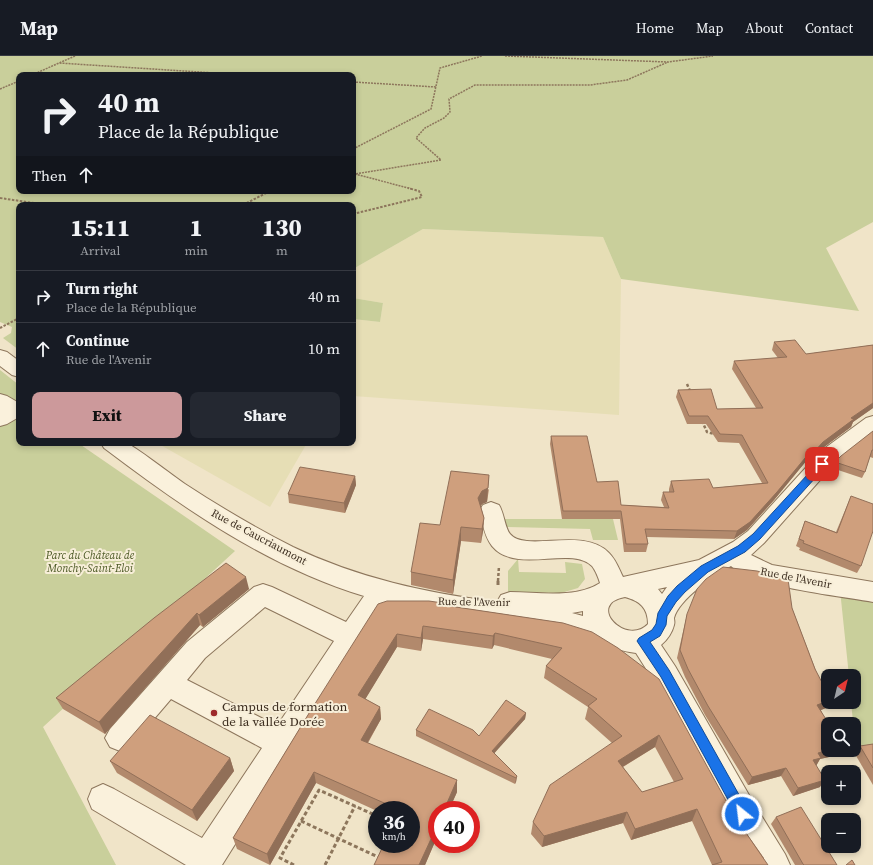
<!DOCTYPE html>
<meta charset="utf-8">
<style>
:root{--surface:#171b24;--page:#242831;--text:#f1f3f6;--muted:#9ea1a6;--line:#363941;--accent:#cc999b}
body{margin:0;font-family:"Source Serif 4",serif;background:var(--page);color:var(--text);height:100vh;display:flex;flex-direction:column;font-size:15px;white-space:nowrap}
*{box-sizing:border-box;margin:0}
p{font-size:13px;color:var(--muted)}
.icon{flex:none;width:22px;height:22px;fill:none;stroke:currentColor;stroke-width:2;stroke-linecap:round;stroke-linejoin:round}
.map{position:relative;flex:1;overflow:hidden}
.panel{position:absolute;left:16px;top:146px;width:340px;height:244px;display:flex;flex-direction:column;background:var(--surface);border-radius:8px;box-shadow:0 2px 6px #0003}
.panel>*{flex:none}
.guide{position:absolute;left:16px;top:16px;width:340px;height:122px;border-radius:8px;box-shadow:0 2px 6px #0003;background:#171b24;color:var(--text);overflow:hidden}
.needle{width:26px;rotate:35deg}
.tools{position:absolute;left:821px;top:613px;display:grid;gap:8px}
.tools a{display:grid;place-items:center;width:40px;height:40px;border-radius:8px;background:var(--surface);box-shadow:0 2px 6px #0003;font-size:20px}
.speed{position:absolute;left:368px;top:745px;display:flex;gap:8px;font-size:20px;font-weight:700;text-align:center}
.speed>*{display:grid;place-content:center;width:52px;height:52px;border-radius:50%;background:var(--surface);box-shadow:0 2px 6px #0003;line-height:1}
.speed small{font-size:10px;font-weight:400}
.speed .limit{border:6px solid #d22;background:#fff;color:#111}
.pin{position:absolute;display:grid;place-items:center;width:34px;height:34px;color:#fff;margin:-17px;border-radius:8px;box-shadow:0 2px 6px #0006}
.me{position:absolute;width:44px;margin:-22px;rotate:331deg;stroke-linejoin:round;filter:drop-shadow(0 0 3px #0008)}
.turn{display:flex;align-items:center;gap:14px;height:84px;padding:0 16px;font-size:18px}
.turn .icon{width:52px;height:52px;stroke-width:2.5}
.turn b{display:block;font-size:28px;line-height:34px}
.then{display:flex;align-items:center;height:38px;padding:0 16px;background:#0003;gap:8px;font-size:15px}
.eta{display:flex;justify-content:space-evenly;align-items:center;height:68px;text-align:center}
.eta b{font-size:24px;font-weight:800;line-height:28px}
.button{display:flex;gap:8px;margin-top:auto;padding:8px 16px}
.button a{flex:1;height:46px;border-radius:8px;background:var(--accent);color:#111;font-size:16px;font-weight:800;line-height:46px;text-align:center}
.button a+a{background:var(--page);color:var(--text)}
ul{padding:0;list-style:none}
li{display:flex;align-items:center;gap:12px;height:52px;padding:0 16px;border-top:1px solid var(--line)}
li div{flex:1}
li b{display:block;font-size:15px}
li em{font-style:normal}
header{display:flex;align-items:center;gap:24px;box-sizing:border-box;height:56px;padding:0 20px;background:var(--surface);border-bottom:1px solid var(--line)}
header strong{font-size:19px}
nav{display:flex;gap:22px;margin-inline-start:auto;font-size:14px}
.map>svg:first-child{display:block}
.farmland{fill:#e6deb5}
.green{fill:#c9cf9b;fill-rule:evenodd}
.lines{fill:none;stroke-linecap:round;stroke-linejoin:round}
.minor-casing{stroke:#8d765c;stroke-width:2}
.path-far3{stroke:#8d765c;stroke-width:1.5;stroke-dasharray:2 1;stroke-linecap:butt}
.path-far2{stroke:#8d765c;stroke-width:2;stroke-dasharray:2.5 1.5;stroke-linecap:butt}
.path-far1{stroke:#8d765c;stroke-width:2.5;stroke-dasharray:3 2;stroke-linecap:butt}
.path{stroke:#8d765c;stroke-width:3;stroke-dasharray:4 2.5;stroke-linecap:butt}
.minor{fill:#faf1dc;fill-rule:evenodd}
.wall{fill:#b2896c;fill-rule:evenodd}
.shaded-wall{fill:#916f58}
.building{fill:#cf9f7d;stroke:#916f58;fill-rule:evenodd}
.route{fill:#1a73e8;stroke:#114b97}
.poi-dot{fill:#9e2a2b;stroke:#f7eed8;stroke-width:1.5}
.labels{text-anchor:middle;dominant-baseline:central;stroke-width:4;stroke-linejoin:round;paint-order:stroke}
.street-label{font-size:11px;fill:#3d2e20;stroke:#f7eed8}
.park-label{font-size:11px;font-style:italic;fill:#4d5a26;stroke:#f7eed8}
.near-poi-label{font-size:13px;fill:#3d2e20;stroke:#f7eed8;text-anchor:start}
</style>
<header>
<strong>Map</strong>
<nav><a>Home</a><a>Map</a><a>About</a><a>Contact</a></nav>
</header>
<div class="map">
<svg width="873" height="809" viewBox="0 0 873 809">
<rect width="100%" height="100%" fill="#f0e4c8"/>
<!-- farmland -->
<g class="farmland">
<path d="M423,173L603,181L621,223L619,359L353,340V263L380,266L383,247L353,242V213Z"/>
<path d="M157,387H307L270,451Z"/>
</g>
<!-- green -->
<g class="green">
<path d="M0,0H873V166L826,192L859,255L621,223L603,181L423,173L353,213V149H19V294L3,282L11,277L12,271L0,266ZM19,19H353V135H19Z"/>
<path d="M353,242L383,247L380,266L353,263Z"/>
<path d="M0,314L19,329V387H78L235,495L43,671L116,809H0Z"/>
<path d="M505,463H613L618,484H593L590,473L505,471Z"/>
<path d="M518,503L519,516L566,517L565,506L582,508L585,523L578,532L561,537L508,536V515Z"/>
<path d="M840,534L873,540V701L856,695L851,646H854V620H849Z"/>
</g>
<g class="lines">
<defs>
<g id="minor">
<path d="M0,294L7,296L19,305V321L12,319L0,310Z"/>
<path d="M0,338L7,340L19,347V361L7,368L0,370Z"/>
<path d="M873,360V377L837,405L764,487L751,499L772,509L873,526V546C841,540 752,531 731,510C715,519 679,543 674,562C674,564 675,566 674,569C672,577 667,584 661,589L675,610L753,746L785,798L790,809H756C714,739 680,665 636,597C611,594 588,581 563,577C504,566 445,563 387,546L222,809H186L92,753L88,743L92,733L103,728L114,733L202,782L262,692L171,643L130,691L120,695L110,691L105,682L110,673L187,586L254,531L263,528L272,531L346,566L364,540C268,511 183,452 104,392L101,387C109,387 118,386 126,387C132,388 176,422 185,428C220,451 256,472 293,491C358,522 426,537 497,546L501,539L510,536C538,536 575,543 600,527C598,521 596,515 592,510C571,489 516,519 492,490C484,480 483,467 479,455L483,449L491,446L499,449C504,457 505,472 510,478C526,497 584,470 609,497C616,504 619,513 623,521L699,504L733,486L748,475L821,395L866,362ZM667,531L662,538L658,533ZM625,541C640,545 648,552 648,568C626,591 585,548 625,541ZM265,551L334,585L277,670L187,624L205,602ZM583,555V560L572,557Z"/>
</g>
</defs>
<!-- minor casing -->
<use href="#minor" class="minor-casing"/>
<!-- path-far3 -->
<g class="path-far3">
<path d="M75,0L59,7L246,19"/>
<path d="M505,0L668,6L713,0"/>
<path d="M32,19L59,7"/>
<path d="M353,26L436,31"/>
<path d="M0,33L19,25"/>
<path d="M353,93L431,53L440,12L482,0"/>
<path d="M412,133L355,118L441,104L416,82L425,72L444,62L450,56L449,43L475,29H590L627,24L668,6"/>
</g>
<!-- path-far2 -->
<g class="path-far2">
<path d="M0,142L47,149"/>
<path d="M243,149L270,135"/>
<path d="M353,158L422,141L419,135L408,132"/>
<path d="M0,272L19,262"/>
</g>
<!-- path-far1 -->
<g class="path-far1">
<path d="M687,328L690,335"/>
<path d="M702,365L707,376L714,378"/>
<path d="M498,525L499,510"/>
</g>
<!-- path -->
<g class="path">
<path d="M498,529V524"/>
<path d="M301,765L378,801"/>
<path d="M294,809L280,802L319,734L377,760"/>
<path d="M325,809L355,750"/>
</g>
<!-- minor -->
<use href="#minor" class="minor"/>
</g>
<!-- wall -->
<g class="wall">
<path d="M774,286L806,298L873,289V352L853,366L851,371L820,394L810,405L807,404L774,444L747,474L734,483L647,481L648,488L646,496H624L620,463H562L550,388L551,380L621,449L664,451L661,444L663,436H669V433L671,425L713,432L762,427L739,387L718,386L706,368H687L676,341L678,334L717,353L756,352L732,313L734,305L778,302L772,294Z"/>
<path d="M873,375V402L870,401L865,416L862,422L832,412L835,406Z"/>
<path d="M355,420L356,429L345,457L289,447L288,438Z"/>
<path d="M489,433L487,446L482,448L481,450L484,462L483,475L481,487L461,485L453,538L411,529V516L440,469Z"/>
<path d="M851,440L861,510L857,517L799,494L800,492L796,490L805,465L836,476Z"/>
<path d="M226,507L249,533L203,571L200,569L105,678L63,653L56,642Z"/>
<path d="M429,545L449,550L563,567L735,761L764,802L712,809L692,765L631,784L623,767L542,791L531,778L533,766L612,687L585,663L588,651L544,622L546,610L552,603L494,589L492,593L423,583L421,595L397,591L365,643L380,651L381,663L368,687L457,724V736L449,754H437V781L425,809H374L411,754H377V755L316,727L270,809L237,793L233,782L311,654ZM655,691L674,726L642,736L623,711Z"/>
<path d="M792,552L828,646H830L826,652L821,654L838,699L820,703L816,710L820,731L793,740L781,720L748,729L705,659L685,621L677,602L685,567L687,558Z"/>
<path d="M526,657L525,663L494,697L517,720L516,726L515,728L416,680V674L479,680Z"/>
<path d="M873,688V729L855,698L860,690Z"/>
<path d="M230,702L234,715L197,765L117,717L110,705Z"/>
<path d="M776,761L837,809H795L771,768Z"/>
</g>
<!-- shaded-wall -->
<g class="shaded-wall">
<path d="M873,347V352L853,366L851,371L820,394L810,405L813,397L823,386L851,362Z"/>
<path d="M810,396L807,404L774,444L747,474L734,483L737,475Z"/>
<path d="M489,419L487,446L482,448L478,455V442Z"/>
<path d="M355,420L356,429L345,457L344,447Z"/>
<path d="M484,462L483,475L481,487L482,473Z"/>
<path d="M461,471V485L453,538V524Z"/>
<path d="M246,521L249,533L203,571L199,559Z"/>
<path d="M197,557L200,569L105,678L99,666Z"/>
<path d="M423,570V583L421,595V582Z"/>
<path d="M495,577L494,589L492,593L493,580Z"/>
<path d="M397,578V591L360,652L358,639Z"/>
<path d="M828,645V646H830L826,652L813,657L817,649Z"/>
<path d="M380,651L381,663L362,696L361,684Z"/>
<path d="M526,657L525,663L491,701L492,695Z"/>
<path d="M659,679L655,691L614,716L618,705Z"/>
<path d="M830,694H841L838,699L820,703L816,710L808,712L818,697Z"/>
<path d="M230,702L234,715L197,765L192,754Z"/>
<path d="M786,712L781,720L748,729L752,721Z"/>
<path d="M314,716L316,727L270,809L267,798Z"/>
<path d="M517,720L516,726L515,728L516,722Z"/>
<path d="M457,724V736L449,754H444Z"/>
<path d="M825,724L820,731L793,740L798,732Z"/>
<path d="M697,753L692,765L631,784L635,773Z"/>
<path d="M627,756L623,767L542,791L544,780Z"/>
<path d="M437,770V781L425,809H419Z"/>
</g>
<!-- building -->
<g class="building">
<path d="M795,284L806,298L873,289V347L851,362L854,363L823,386L813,397L810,396L777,436L750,466L737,475L645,473L648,488H626L621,455H563L551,380H587L597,426L618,425L621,449L669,452L663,436H674L671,425L709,423L713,432L768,427L742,379L720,378L708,360H689L678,334L711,333L717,353L763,352L734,305L787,301L774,286Z"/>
<path d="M873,375V394H872L865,416L835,406L841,400Z"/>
<path d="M300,411L355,420L344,447L288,438Z"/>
<path d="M451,415L489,419L488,432L482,435L478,442L484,462L482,473L461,471L453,524L411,516L420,467L440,469Z"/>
<path d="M851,440L873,448V475L861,510L803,487L804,485L799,483L805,465L837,477Z"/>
<path d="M226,507L246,521L199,559L197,557L99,666L56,642L154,562Z"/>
<path d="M723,511L757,515L788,523L792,552L815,613L828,638V645L817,649L829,668H828V694H830L818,697L821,702L813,704L825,724L798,732L786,712L752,721L708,650L688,613L680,594L687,558L697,533L706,523Z"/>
<path d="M387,545H429L449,548V550L563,567L592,576L618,592L659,623L735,761L768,809H712L722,806L697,753L635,773L627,756L544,780L533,766L550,729L622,680L588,650L597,643L546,610L562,592L495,577L493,580L423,570L421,582L397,578L358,639L380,651L361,684L457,724L444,754H437V770L419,809H374L384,788H411V754H400L314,716L267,798L233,782L311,654L378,548ZM659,679L683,723L642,736L618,705Z"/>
<path d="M506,644L526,657L492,695L517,720L516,722L416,674L429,653L473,674L479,680Z"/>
<path d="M150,659L230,702L192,754L110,705Z"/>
<path d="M873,688V712L860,690Z"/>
<path d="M801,751L837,809H804L803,808L776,761Z"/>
<path d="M852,804L855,809H846Z"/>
</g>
<!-- route -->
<path class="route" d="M822,405L827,408L826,410L760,483L745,496L708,516L685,536L676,546L667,560L666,569L660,580L650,586L669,614L747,753L749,758L747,762L742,764L738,762L661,621L637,585L639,582L652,574L656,568L658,557L668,540L677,530L701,510L738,490L753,478L819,406Z"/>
<!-- markers -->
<circle class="poi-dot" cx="214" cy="657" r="4"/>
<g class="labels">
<!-- street labels -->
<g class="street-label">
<text transform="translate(259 481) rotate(28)">Rue de Caucriaumont</text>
<text transform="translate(796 522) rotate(11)">Rue de l'Avenir</text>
<text transform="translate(474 546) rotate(1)">Rue de l'Avenir</text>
</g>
<!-- park labels -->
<g class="park-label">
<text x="90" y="499">Parc du Château de<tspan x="90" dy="13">Monchy-Saint-Eloi</tspan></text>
</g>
<!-- near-poi labels -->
<g class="near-poi-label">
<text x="222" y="650">Campus de formation<tspan x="222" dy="15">de la vallée Dorée</tspan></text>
</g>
</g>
</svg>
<div class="tools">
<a><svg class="needle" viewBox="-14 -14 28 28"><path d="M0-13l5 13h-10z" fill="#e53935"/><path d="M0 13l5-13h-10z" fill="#9ea1a6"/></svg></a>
<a><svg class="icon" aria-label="search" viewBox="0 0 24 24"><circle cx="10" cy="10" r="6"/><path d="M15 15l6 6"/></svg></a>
<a>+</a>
<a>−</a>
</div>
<div class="speed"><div>36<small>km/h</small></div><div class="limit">40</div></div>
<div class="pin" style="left:822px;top:408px;background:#d93025"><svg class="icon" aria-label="arrive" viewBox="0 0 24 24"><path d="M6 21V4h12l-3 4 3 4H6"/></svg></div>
<svg class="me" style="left:742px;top:758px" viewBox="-20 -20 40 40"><circle r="17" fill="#1a73e8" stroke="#fff" stroke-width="3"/><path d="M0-11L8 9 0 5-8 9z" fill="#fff"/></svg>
<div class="guide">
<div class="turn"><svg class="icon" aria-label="right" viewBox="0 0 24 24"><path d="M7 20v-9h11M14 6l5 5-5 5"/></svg><div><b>40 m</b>Place de la République</div></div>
<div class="then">Then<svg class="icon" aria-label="ahead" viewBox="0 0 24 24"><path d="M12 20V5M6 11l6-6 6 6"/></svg></div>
</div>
<section class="panel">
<div class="eta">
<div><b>15:11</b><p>Arrival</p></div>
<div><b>1</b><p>min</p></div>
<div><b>130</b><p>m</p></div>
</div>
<ul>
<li><svg class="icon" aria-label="right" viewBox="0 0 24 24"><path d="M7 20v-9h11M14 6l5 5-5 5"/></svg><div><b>Turn right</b><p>Place de la République</p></div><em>40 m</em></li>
<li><svg class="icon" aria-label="ahead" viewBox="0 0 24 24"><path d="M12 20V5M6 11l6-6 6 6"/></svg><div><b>Continue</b><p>Rue de l'Avenir</p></div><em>10 m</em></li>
</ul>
<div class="button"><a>Exit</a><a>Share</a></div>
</section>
</div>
